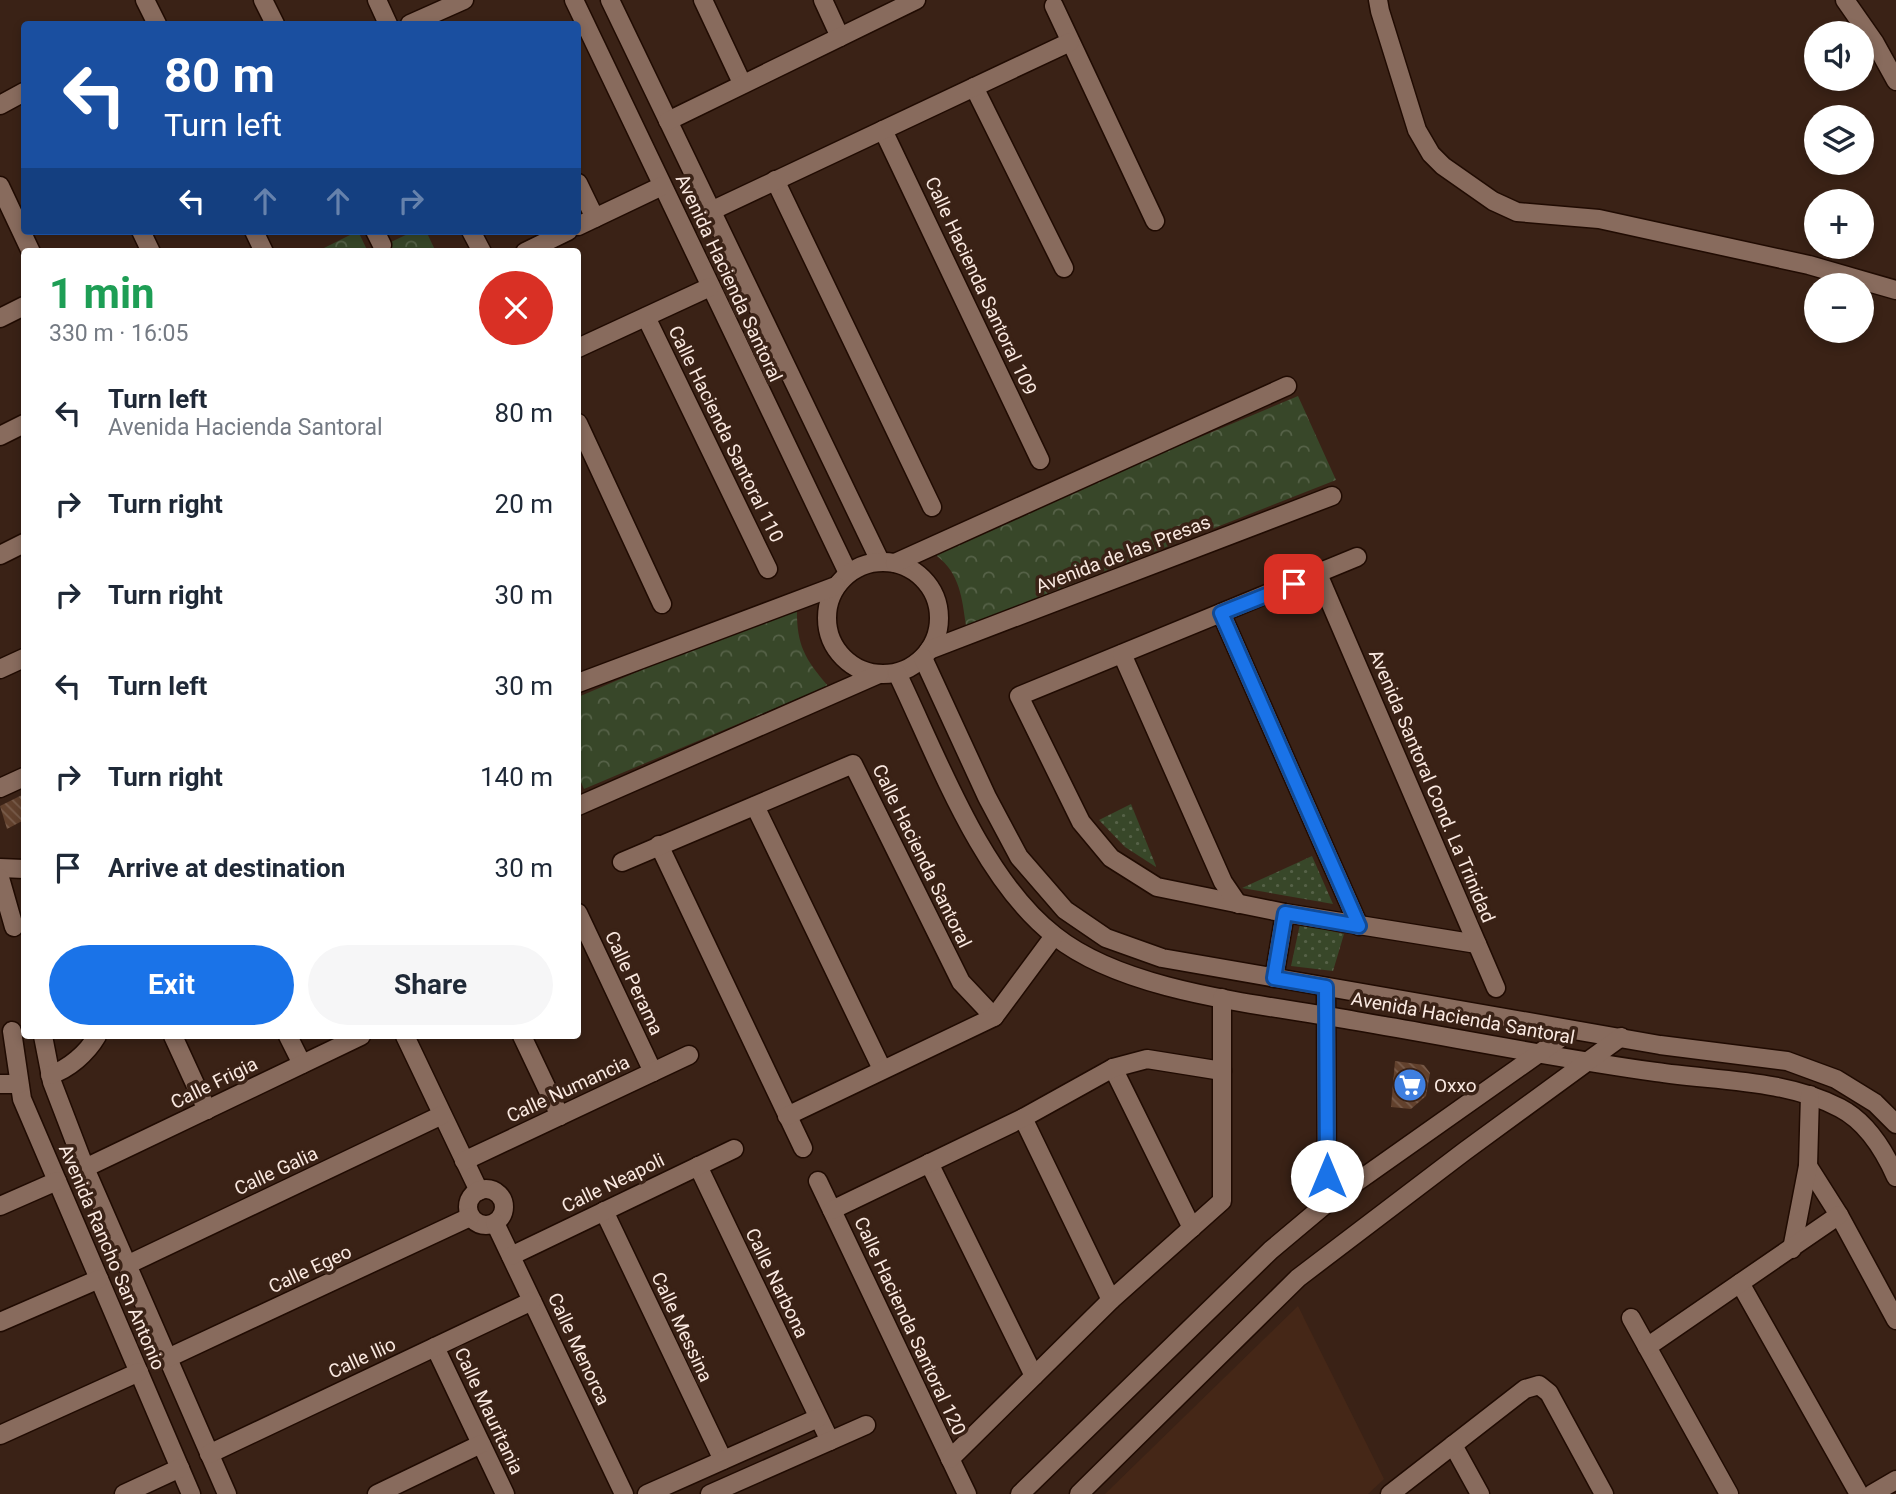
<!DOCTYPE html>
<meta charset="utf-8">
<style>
:root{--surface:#fff;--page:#f6f6f7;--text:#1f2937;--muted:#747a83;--accent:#1a73e8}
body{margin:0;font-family:Roboto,sans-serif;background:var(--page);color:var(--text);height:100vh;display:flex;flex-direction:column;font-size:26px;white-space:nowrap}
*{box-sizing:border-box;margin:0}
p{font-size:23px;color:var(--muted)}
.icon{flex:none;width:38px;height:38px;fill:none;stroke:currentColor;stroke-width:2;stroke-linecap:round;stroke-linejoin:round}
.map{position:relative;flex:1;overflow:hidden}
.details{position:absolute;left:21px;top:248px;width:560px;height:791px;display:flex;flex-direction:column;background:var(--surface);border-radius:7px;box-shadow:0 4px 10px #0003}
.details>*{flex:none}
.guide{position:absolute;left:21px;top:21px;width:560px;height:214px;border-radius:7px;box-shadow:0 4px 10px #0003;background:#1a4fa0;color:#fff;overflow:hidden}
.buttons{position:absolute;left:1804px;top:21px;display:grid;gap:14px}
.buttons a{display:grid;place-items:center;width:70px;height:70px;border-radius:50%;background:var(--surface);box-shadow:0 4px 10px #0003;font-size:35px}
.pin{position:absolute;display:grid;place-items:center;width:60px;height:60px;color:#fff;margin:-30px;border-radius:14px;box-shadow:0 4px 10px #0006}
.me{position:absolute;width:77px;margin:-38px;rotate:0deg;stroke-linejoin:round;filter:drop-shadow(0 0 5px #0008)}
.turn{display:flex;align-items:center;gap:24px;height:147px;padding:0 28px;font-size:32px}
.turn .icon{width:91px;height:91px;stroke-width:2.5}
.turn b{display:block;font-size:49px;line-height:60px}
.lanes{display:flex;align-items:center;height:66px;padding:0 28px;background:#0003;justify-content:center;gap:35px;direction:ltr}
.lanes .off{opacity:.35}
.round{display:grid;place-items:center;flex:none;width:74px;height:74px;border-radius:37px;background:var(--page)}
.overview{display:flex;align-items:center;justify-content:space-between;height:119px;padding:0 28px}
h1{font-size:42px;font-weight:700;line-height:52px;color:#1e9e55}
.cta{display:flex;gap:14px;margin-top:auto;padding:14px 28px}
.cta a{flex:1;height:80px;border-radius:42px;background:var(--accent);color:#fff;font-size:28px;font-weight:700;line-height:80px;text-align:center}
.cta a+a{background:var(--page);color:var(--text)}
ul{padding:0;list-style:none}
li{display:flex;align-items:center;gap:21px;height:91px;padding:0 28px}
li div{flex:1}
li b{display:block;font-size:26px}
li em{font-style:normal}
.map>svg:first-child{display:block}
.built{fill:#452717}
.grass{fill:url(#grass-dots)}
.park{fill:url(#park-crowns)}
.building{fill:url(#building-back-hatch)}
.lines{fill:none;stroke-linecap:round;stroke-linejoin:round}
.minor-casing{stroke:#200b02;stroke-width:21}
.minor{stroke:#886b5d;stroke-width:18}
.route-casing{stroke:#114b97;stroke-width:18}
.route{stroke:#1a73e8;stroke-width:12}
.labels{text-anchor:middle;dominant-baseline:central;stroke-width:7;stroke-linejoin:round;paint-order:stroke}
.street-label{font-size:19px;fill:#fae9e1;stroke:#3a2216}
.poi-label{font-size:19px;fill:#fae9e1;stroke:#3a2216;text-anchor:start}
</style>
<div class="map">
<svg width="1896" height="1494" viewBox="0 0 1896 1494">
<defs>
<pattern id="grass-dots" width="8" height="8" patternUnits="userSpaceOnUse" patternTransform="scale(1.75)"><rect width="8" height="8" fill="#384729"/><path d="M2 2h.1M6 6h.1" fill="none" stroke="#566248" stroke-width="1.8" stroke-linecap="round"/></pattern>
<pattern id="park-crowns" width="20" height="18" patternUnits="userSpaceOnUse" patternTransform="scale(1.75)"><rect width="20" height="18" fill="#384729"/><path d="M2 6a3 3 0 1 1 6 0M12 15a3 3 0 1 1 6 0" fill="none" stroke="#566248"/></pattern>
<pattern id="building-back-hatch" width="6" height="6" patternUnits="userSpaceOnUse" patternTransform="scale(1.75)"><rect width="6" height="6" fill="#62412d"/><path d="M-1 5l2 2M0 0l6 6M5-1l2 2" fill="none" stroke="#795c4b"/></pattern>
</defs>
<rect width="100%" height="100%" fill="#3a2216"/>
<!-- built -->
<path class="built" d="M1298,1306L1384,1479L1368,1494H1105Z"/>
<!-- grass -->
<g class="grass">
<path d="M1131,804L1156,866V867L1125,847L1099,820Z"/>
<path d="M1312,856L1333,904L1242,888Z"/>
<path d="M1300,924L1344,934L1333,971L1291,966Z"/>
</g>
<!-- park -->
<g class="park">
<path d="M358,231L368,252H321L320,250Z"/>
<path d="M414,231H426L436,252H370Z"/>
<path d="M1298,396L1336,480L966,626C962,598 960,574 937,556V547Z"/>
<path d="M797,604C796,643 803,657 828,686L584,789L578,776V697Z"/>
</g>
<!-- building -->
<g class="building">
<path d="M24,794V820L7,829L0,806Z"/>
<path d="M1395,1061L1424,1065L1430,1073L1426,1096L1411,1109L1391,1107Z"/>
</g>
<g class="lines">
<defs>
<g id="minor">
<path d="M145,0L157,24"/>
<path d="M263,0L275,24"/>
<path d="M377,0L388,24"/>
<path d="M574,0L848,573"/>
<path d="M610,0L880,561"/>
<path d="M703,0L742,83"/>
<path d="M823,0L840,37"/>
<path d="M1378,0L1380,11L1417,130L1431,154L1443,166L1493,201L1517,212L1599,219L1809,265L1896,290"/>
<path d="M1845,0L1875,43L1896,81"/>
<path d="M1054,6L1155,221"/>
<path d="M410,24L464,0"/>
<path d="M974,87L1064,268"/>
<path d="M0,105L24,92"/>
<path d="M668,121L916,0"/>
<path d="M883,130L1040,460"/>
<path d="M775,180L932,507"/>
<path d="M578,183L595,218"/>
<path d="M0,186L31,252"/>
<path d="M711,211L1070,42"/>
<path d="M578,226L662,186"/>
<path d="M141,231L151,252"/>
<path d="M254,231L264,252"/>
<path d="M375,231L382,245"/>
<path d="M471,231L482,252"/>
<path d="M525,252L568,231"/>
<path d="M646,317L768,569"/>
<path d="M0,318L24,306"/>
<path d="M578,348L710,287"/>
<path d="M578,423L662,604"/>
<path d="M0,436L24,424"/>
<path d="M0,555L24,543"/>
<path d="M1357,557L1019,696L1081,822L1111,858L1157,887L1285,913L1477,944"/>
<circle cx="883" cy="618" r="56"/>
<path d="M895,563L1287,386"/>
<path d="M1318,574L1496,988"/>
<path d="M1221,613L1359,926"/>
<path d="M929,650L1332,496"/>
<path d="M1122,654L1223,882L1238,904"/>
<path d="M923,658L987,797L1019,857L1065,910L1106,938L1162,958L1660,1045L1787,1061L1836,1079L1875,1103L1896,1124"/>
<path d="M0,669L24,658"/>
<path d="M897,673C937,756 981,879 1055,936C1128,994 1265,1004 1356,1021C1456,1038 1555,1058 1656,1072C1716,1081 1785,1079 1840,1108C1867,1122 1884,1150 1896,1177"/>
<path d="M578,683L836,586"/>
<path d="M0,788L24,777"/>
<path d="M578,806L879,674"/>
<path d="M755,806L882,1069"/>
<path d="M659,845L803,1148"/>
<path d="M622,862L853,764L961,982L994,1017"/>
<path d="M0,868L24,869"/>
<path d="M0,878L14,927"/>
<path d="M578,913L653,1072"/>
<path d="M1274,978L1285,913"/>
<path d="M1326,987L1327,1203"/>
<path d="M12,1031L22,1099L191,1494"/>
<path d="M43,1036L52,1082L85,1168L227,1494"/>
<path d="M173,1036L207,1110"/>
<path d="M288,1036L302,1064"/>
<path d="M405,1036L479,1191"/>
<path d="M522,1036L560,1116"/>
<path d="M1113,1068L1192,1228"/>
<path d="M50,1075C69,1069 87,1053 97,1036"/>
<path d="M0,1084H19"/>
<path d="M787,1116L994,1017L1054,936"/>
<path d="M1023,1118L1111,1300"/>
<path d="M464,1161L689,1055"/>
<path d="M929,1163L1034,1376"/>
<path d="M698,1166L830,1441"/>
<path d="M1808,1166L1839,1215L1896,1320"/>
<path d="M85,1168L361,1036"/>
<path d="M818,1181L967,1494"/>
<circle cx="486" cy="1207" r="18"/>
<path d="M0,1206L57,1181"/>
<path d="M832,1210L1023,1118L1113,1068L1147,1059L1222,1071"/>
<path d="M604,1211L723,1460"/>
<path d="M495,1223L624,1494"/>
<path d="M1792,1249L1808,1166L1810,1095"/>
<path d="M511,1256L734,1149"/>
<path d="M127,1265L442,1115"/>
<path d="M1740,1283L1859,1494"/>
<path d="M1631,1318L1729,1494"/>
<path d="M0,1322L99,1279"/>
<path d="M435,1347L505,1494"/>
<path d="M1647,1347L1839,1215"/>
<path d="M168,1358L470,1217"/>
<path d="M0,1435L139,1372"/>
<path d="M1453,1445L1480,1494"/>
<path d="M209,1454L532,1301"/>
<path d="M950,1459L1111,1300L1222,1201V998"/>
<path d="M124,1494L180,1468"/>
<path d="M377,1494L481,1444"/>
<path d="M647,1494L818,1418"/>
<path d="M710,1494L866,1425"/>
<path d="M1020,1494L1271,1250L1327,1203L1572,1030"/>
<path d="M1079,1494L1298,1278L1465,1151L1621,1037"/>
<path d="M1390,1494L1525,1389L1539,1385L1549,1393L1604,1494"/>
<path d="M1872,1494L1896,1480"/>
</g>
</defs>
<!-- minor casing -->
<use href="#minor" class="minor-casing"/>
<!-- minor -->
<use href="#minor" class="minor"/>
</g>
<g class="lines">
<defs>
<path id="route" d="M1294,584L1221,613L1359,926L1285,913L1274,978L1326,987L1327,1176"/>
</defs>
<!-- route casing -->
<use href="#route" class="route-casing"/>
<!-- route -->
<use href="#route" class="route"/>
</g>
<!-- icons -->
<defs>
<symbol id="supermarket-disc" viewBox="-11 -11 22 22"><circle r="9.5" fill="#3f7fe0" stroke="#3a2216"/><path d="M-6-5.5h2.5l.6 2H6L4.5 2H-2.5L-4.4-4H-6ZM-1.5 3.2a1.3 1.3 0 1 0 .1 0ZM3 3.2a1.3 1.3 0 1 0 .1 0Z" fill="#fff"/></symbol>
</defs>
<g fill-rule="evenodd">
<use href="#supermarket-disc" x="1391" y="1066" width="38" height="38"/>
</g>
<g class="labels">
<!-- street labels -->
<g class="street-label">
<text transform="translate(729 278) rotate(65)">Avenida Hacienda Santoral</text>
<text transform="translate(981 286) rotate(65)">Calle Hacienda Santoral 109</text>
<text transform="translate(726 434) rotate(64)">Calle Hacienda Santoral 110</text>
<text transform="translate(1123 554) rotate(-21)">Avenida de las Presas</text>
<text transform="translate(1432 786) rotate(67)">Avenida Santoral Cond. La Trinidad</text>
<text transform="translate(922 856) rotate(64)">Calle Hacienda Santoral</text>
<text transform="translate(634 983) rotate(65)">Calle Perama</text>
<text transform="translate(1463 1018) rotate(10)">Avenida Hacienda Santoral</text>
<text transform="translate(214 1083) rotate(-26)">Calle Frigia</text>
<text transform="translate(568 1089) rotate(-25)">Calle Numancia</text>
<text transform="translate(276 1171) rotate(-25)">Calle Galia</text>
<text transform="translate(613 1183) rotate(-26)">Calle Neapoli</text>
<text transform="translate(112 1257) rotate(67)">Avenida Rancho San Antonio</text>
<text transform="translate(310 1269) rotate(-25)">Calle Egeo</text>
<text transform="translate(777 1283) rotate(64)">Calle Narbona</text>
<text transform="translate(910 1326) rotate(65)">Calle Hacienda Santoral 120</text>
<text transform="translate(682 1327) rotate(65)">Calle Messina</text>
<text transform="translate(579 1349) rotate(65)">Calle Menorca</text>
<text transform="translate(362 1358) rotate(-25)">Calle Ilio</text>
<text transform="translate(489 1411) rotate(65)">Calle Mauritania</text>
</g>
<!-- poi labels -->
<g class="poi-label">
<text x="1434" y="1085">Oxxo</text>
</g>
</g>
</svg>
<div class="buttons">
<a><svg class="icon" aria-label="sound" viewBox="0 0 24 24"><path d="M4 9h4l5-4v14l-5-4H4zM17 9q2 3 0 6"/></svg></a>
<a><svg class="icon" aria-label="layers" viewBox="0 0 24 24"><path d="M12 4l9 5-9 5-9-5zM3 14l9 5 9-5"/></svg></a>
<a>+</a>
<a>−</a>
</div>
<div class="pin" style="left:1294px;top:584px;background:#d93025"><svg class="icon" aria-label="arrive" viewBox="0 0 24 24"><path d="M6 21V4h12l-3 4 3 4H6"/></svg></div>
<svg class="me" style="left:1327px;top:1176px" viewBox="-20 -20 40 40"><circle r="19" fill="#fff"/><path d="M0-13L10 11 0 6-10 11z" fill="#1a73e8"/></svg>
<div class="guide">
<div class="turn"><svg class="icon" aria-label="left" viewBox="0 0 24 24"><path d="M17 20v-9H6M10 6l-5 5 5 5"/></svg><div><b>80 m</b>Turn left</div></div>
<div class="lanes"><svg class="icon" aria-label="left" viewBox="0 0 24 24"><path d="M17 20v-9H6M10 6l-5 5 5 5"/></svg><svg class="icon off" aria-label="ahead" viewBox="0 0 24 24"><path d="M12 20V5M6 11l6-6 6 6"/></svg><svg class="icon off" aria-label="ahead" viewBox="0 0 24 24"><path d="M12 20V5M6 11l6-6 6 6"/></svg><svg class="icon off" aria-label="right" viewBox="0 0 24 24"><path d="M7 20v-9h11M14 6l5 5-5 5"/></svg></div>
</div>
<section class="details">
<div class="overview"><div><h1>1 min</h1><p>330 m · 16:05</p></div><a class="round" style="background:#d93025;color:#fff"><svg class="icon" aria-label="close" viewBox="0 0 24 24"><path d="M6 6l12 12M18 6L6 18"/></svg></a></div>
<ul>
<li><svg class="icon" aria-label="left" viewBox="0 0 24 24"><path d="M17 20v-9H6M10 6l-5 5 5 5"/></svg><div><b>Turn left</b><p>Avenida Hacienda Santoral</p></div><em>80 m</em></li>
<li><svg class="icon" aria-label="right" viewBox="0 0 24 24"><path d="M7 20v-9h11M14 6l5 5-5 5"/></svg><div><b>Turn right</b></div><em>20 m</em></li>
<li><svg class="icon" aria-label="right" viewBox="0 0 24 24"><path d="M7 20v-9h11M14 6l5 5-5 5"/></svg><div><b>Turn right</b></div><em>30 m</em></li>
<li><svg class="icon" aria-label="left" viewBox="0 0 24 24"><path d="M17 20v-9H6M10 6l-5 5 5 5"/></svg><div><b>Turn left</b></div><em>30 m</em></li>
<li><svg class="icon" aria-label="right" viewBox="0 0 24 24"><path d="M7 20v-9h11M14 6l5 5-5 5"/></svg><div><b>Turn right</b></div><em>140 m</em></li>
<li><svg class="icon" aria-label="arrive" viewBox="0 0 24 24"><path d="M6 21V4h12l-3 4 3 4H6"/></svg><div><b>Arrive at destination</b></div><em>30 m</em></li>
</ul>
<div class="cta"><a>Exit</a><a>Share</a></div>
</section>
</div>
